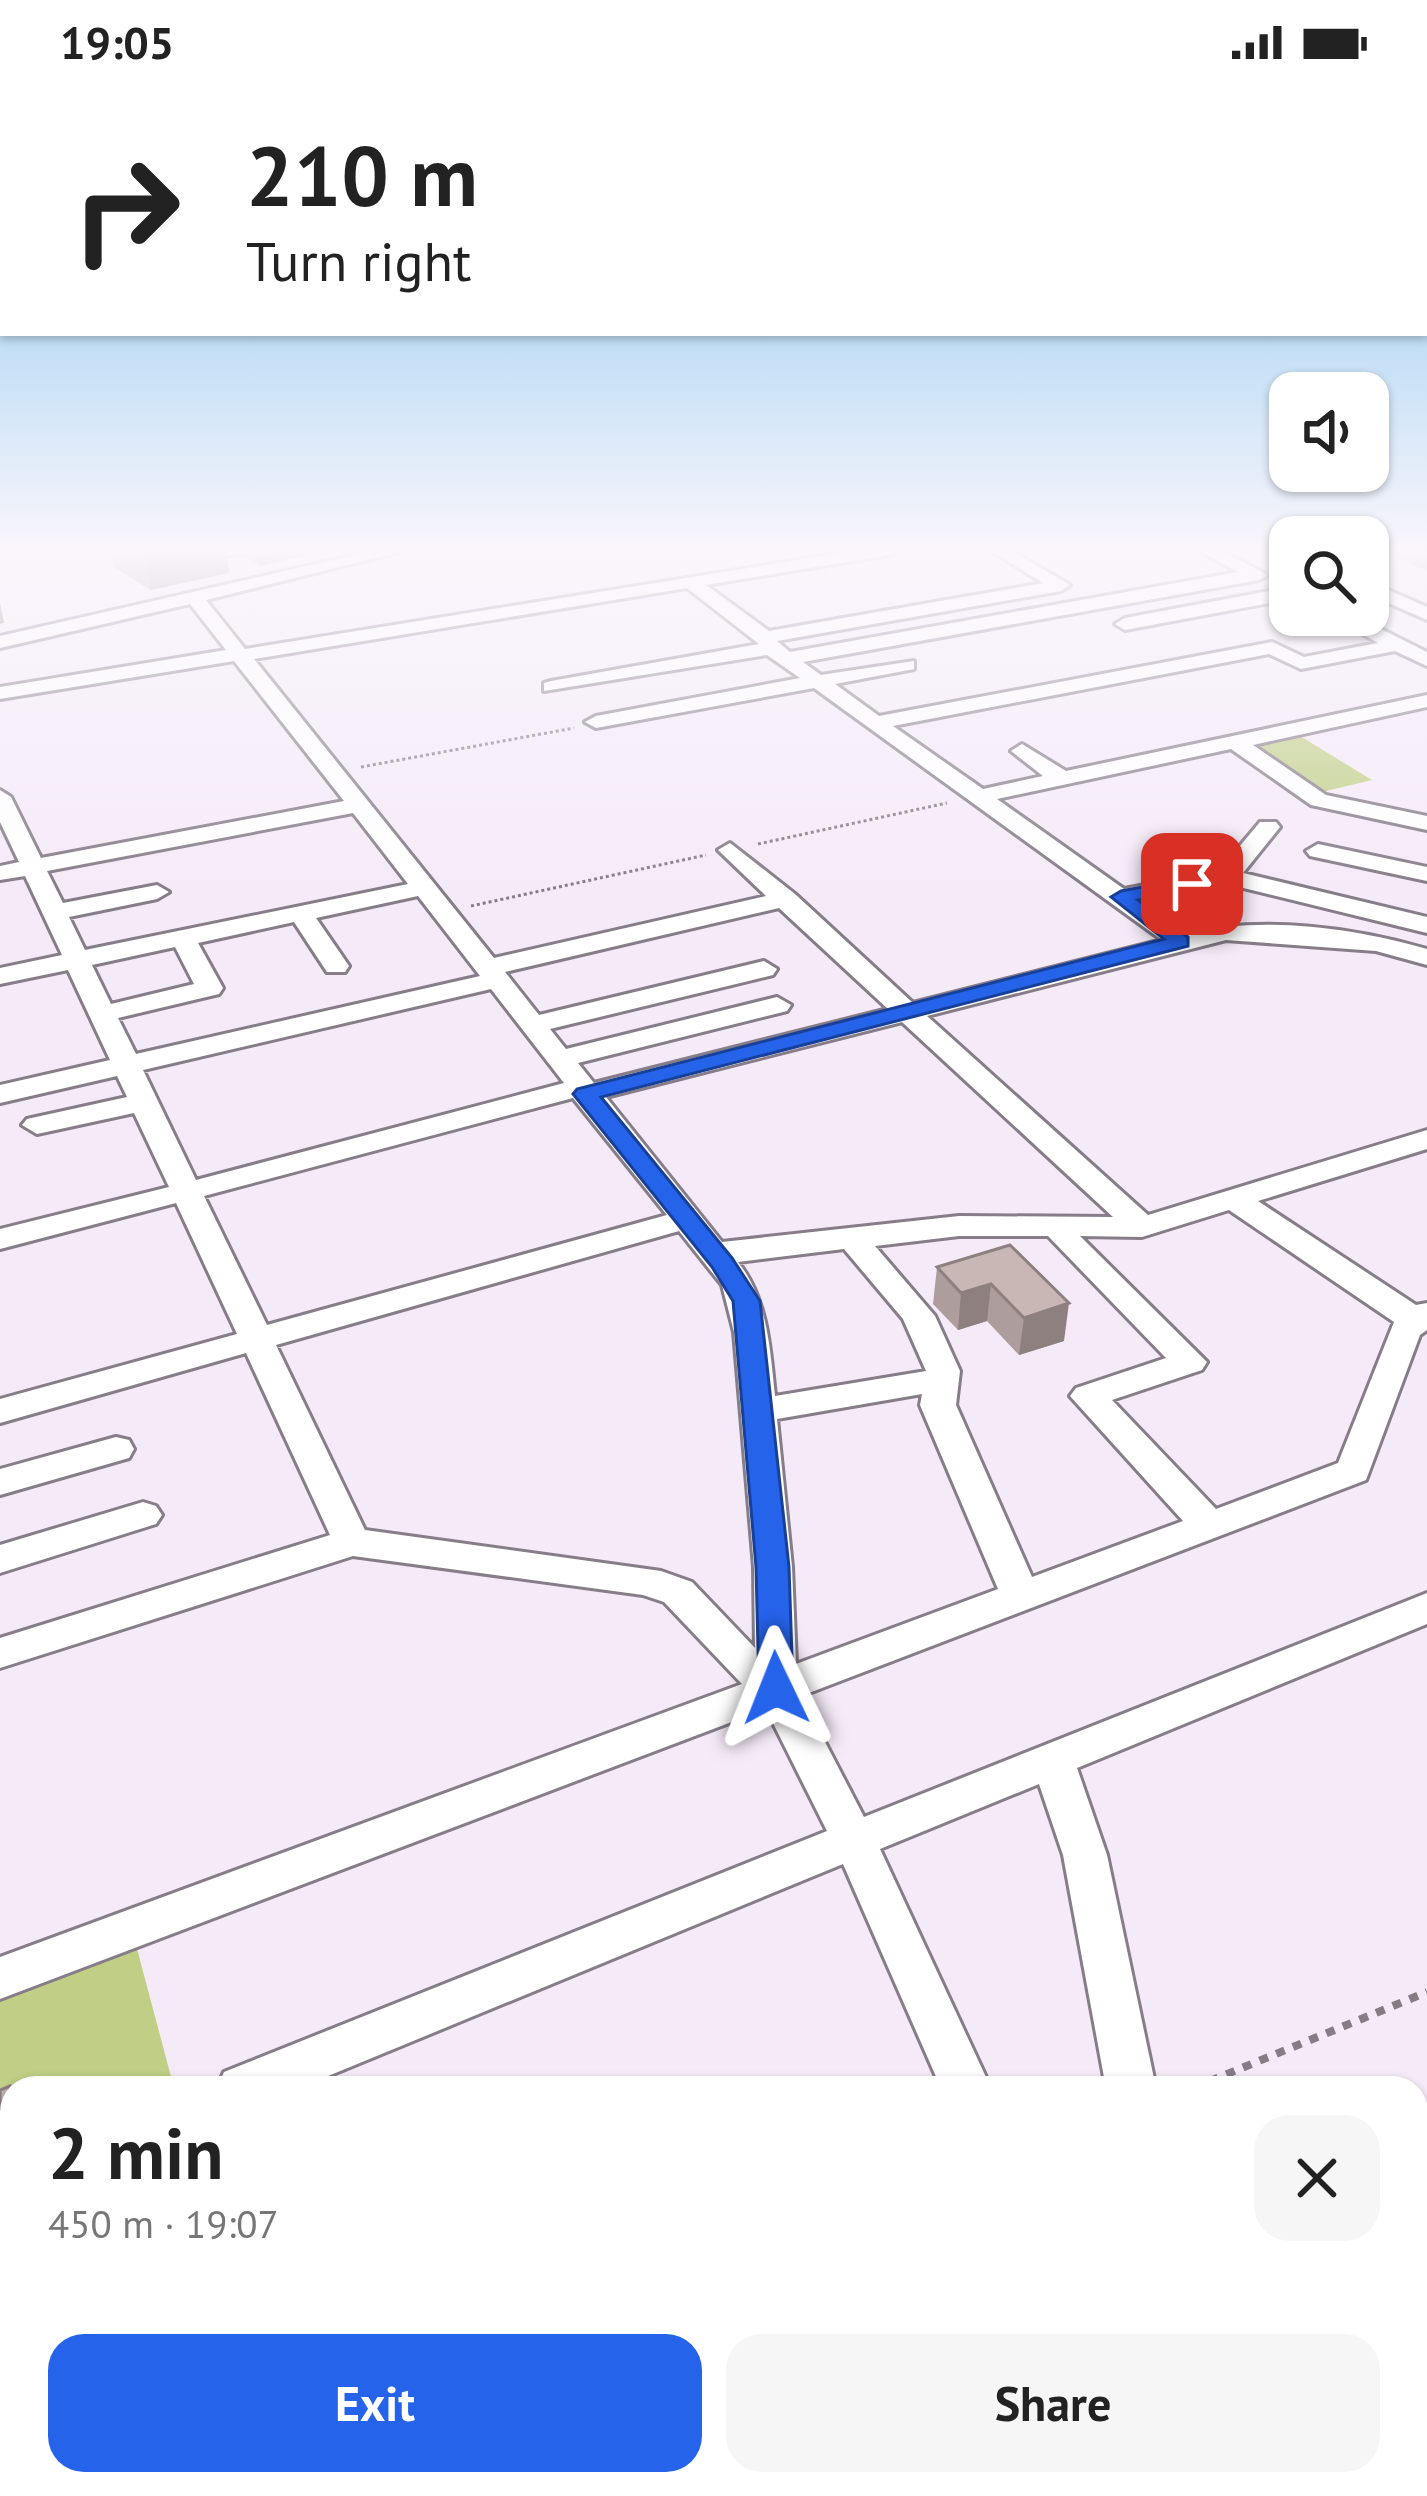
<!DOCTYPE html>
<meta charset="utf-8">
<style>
:root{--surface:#fff;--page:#f6f6f6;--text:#222;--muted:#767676;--accent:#2563eb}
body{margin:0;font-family:"PT Sans",sans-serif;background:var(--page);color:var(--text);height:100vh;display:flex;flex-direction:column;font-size:45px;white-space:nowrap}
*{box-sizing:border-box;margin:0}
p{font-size:39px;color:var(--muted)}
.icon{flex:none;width:66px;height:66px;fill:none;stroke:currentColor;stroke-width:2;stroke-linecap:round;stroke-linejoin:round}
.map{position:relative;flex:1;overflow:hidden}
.sheet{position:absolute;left:0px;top:1992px;width:1428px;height:420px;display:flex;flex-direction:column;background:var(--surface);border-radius:36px 36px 0 0;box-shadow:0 3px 9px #0004}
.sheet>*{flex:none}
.banner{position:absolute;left:0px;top:0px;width:1428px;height:252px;box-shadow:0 3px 9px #0004;background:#fff;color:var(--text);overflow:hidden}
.tools{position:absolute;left:1269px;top:288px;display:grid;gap:24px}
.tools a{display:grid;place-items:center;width:120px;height:120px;border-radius:24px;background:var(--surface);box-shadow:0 3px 9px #0004;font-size:60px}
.pin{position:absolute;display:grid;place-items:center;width:102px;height:102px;color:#fff;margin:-51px;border-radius:24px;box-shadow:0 6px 18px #0006}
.me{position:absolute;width:132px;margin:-66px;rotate:358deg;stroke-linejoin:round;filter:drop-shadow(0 0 9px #0008)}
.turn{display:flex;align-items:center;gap:42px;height:252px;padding:0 48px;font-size:54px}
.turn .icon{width:156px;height:156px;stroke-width:2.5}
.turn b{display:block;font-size:84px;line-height:102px}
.round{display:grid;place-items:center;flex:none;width:126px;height:126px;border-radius:36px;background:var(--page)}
.head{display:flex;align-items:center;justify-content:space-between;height:204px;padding:0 48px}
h1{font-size:72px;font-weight:800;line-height:90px}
.button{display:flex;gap:24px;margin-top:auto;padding:24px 48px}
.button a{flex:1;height:138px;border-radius:36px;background:var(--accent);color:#fff;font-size:48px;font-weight:800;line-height:138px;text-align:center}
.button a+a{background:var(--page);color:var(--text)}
.status{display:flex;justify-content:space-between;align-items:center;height:84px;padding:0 60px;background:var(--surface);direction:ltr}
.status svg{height:33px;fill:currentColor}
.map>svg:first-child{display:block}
.industrial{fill:#f3deed}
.green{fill:#c0cf85}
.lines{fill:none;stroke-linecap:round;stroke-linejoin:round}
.minor-casing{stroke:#867d89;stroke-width:6}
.path-far1{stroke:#847d86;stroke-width:3;stroke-dasharray:3 3;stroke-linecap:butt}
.path{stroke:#847d86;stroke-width:8;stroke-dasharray:9 9;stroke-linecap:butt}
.minor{fill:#fff;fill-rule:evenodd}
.wall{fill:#ad9d9d}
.shaded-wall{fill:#8d807f}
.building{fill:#c9b7b6;stroke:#8d807f;stroke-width:3}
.route{fill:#2563eb;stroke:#184099;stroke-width:3}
</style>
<div class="status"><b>19:05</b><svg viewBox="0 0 49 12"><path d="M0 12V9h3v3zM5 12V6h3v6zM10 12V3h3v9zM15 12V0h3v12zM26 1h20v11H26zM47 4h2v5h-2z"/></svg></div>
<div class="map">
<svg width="1427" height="2412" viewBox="0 0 1427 2412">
<rect width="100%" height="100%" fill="#f5ebf8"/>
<!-- industrial -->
<path class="industrial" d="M1411,466H1427V526L1368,498V473Z"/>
<!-- green -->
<g class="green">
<path d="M1295,649L1372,696L1318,709L1246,660Z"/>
<path d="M136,1861L174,2004H12V2078L0,2083V1911Z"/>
</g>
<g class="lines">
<defs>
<g id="minor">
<path d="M215,466H248L218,475L209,470Z"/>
<path d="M377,466H407L206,516L245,565L860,466H899L890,471L706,501L769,547L1043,499L990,466H1010L1070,501L1061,507L777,557L790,568L1238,488L1198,466H1220L1268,491L1259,496L803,578L821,591L914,577V585L835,600L879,632L1272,558L1304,573L1378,559L1329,531H1353L1427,568V582L1395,567L1301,585L1269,570L893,642L983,705L1043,692L1011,667L1022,660L1066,687L1427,611V623L1253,661L1326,711L1427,732V746L1311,721L1231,665L997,715L1124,805L1219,787L1260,738H1276L1280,743L1243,789L1427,833V849L1227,800L1140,817L1187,850C1261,831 1354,844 1427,865V881L1376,867L1226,856L927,932L1148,1131L1427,1046V1065L1258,1117L1416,1221L1427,1219V1246L1420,1251L1366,1396L801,1612L864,1733L1427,1509V1540L1077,1684L1107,1771L1156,2004H1106L1063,1771L1039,1700L880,1765L991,2004H941L843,1780L299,2004H217L224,1988L827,1747L766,1625L0,1915V1873L742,1600L664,1518L643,1511L353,1472L0,1584V1554L330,1451L246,1269L0,1339V1315L237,1250L176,1119L0,1165V1145L169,1103L134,1029L37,1050L22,1041L27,1035L127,1013L117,992L0,1019V1001L110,976L68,886L0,900V884L62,871L25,792L0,796V782L19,778L0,738V706L11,713L41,774L344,717L234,577L0,615V603L226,566L190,520L0,564V552ZM687,504L759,560L551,597L544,599V607L767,571L800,594L596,632L585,638L596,644L814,604L1162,856L913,919L795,810L730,759L718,766L766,812L494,874L254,575ZM353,729L408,800L85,866L69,833L157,815L169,808L157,801L63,819L47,787ZM418,812L480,892L136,970L118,934L219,910L223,904L198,859L294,838L327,888H345L349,882L316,834ZM779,824L888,925L594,999L578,979L787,927L791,921L777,913L566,965L550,945L773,891L777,885L764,877L539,931L505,888ZM175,863L194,900L111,920L92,881ZM491,905L564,999L196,1096L143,986ZM902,938L1113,1133L959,1132L722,1158L606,1013ZM573,1014L667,1131L267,1241L204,1112ZM1229,1126L1394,1238L1338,1379L1216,1425L1112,1316L1202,1286L1207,1278L1080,1152L1142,1153ZM679,1147L722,1201L734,1248L754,1483L755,1564L692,1498L661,1487L365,1446L276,1261ZM959,1152H1048L1166,1274L1076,1304L1070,1312L1183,1437L1032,1493L956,1321L960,1287L935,1232L875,1162ZM844,1165L903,1235L926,1287L775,1312C770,1265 768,1216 738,1178ZM922,1310L920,1321L998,1505L796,1580L792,1483L777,1335Z"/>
<path d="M1280,466H1290V471L1283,470Z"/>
<path d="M1368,497L1427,523V536L1368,510Z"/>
<path d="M1290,503V515L1125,546L1115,540L1125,534Z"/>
<path d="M1318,760L1427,783V797L1310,772L1306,767Z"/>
<path d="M116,1353L129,1356L134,1365L129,1374L0,1411V1385Z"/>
<path d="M143,1418L156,1422L162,1431L156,1440L0,1489V1461Z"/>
<path d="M12,2072V2122L0,2127V2077Z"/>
<path d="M902,2400H978L973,2412H897Z"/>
<path d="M1110,2400H1168L1173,2412H1115Z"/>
<path d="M1260,2400H1318L1323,2412H1265Z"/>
</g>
</defs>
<!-- minor casing -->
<use href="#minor" class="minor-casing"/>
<!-- path-far1 -->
<g class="path-far1">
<path d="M361,683L574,644"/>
<path d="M758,760L947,719"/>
<path d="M471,822L706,771"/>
</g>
<!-- path -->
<path class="path" d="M1193,2004L1427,1908"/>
<!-- minor -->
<use href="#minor" class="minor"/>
</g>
<!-- wall -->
<g class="wall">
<path d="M112,466H226L229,489L151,506L115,484Z"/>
<path d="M233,466H306L307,471L260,482Z"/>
<path d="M1397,466H1427V487L1395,473Z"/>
<path d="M1010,1161L1064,1257L1019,1271L987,1237L958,1246L933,1220L937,1183Z"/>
</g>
<!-- shaded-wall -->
<g class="shaded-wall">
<path d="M177,466H226L229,489L151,506L146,472Z"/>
<path d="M292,466H306L307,471L260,482L258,473Z"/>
<path d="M0,519L4,539L0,540Z"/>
<path d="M991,1200L987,1237L958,1246L961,1209Z"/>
<path d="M1069,1219L1064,1257L1019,1271L1024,1234Z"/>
<path d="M12,2026V2040L0,2044V2030Z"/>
</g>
<!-- building -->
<g class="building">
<path d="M134,466H177L146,472Z"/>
<path d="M245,466H292L258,473Z"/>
<path d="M1010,1161L1069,1219L1024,1234L991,1200L961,1209L937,1183Z"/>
<path d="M10,2002L12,2026L0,2030V2006Z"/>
</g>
<!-- sky -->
<linearGradient id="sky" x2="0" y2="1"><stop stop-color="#7bc1ee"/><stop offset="0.58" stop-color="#faf6fc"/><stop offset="1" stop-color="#faf6fc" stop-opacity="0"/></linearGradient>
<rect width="1427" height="803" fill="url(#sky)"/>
<!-- route -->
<path class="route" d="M1192,794L1199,795V804L1138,816L1188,853V862L601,1013L732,1174L760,1217L789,1483L793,1604L788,1613L776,1617L764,1613L759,1604L756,1483L733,1217L712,1183L573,1010L577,1005L1164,855L1111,813L1121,807Z"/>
</svg>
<div class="tools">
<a><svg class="icon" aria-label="sound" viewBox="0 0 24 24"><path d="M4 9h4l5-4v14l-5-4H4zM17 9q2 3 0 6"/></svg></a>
<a><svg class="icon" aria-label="search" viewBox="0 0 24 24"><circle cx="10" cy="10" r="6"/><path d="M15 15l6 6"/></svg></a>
</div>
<div class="pin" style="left:1192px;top:800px;background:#d93025"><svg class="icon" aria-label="arrive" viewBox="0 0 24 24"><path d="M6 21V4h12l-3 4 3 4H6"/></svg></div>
<svg class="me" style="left:776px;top:1604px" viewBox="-20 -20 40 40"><path d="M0-17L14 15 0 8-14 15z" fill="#2563eb" stroke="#fff" stroke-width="4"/></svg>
<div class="banner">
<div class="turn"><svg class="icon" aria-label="right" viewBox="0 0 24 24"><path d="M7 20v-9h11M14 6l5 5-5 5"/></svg><div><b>210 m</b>Turn right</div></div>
</div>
<section class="sheet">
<div class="head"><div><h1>2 min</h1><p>450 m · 19:07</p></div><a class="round"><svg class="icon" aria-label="close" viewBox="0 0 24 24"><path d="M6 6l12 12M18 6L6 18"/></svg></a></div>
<div class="button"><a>Exit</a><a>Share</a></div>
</section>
</div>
